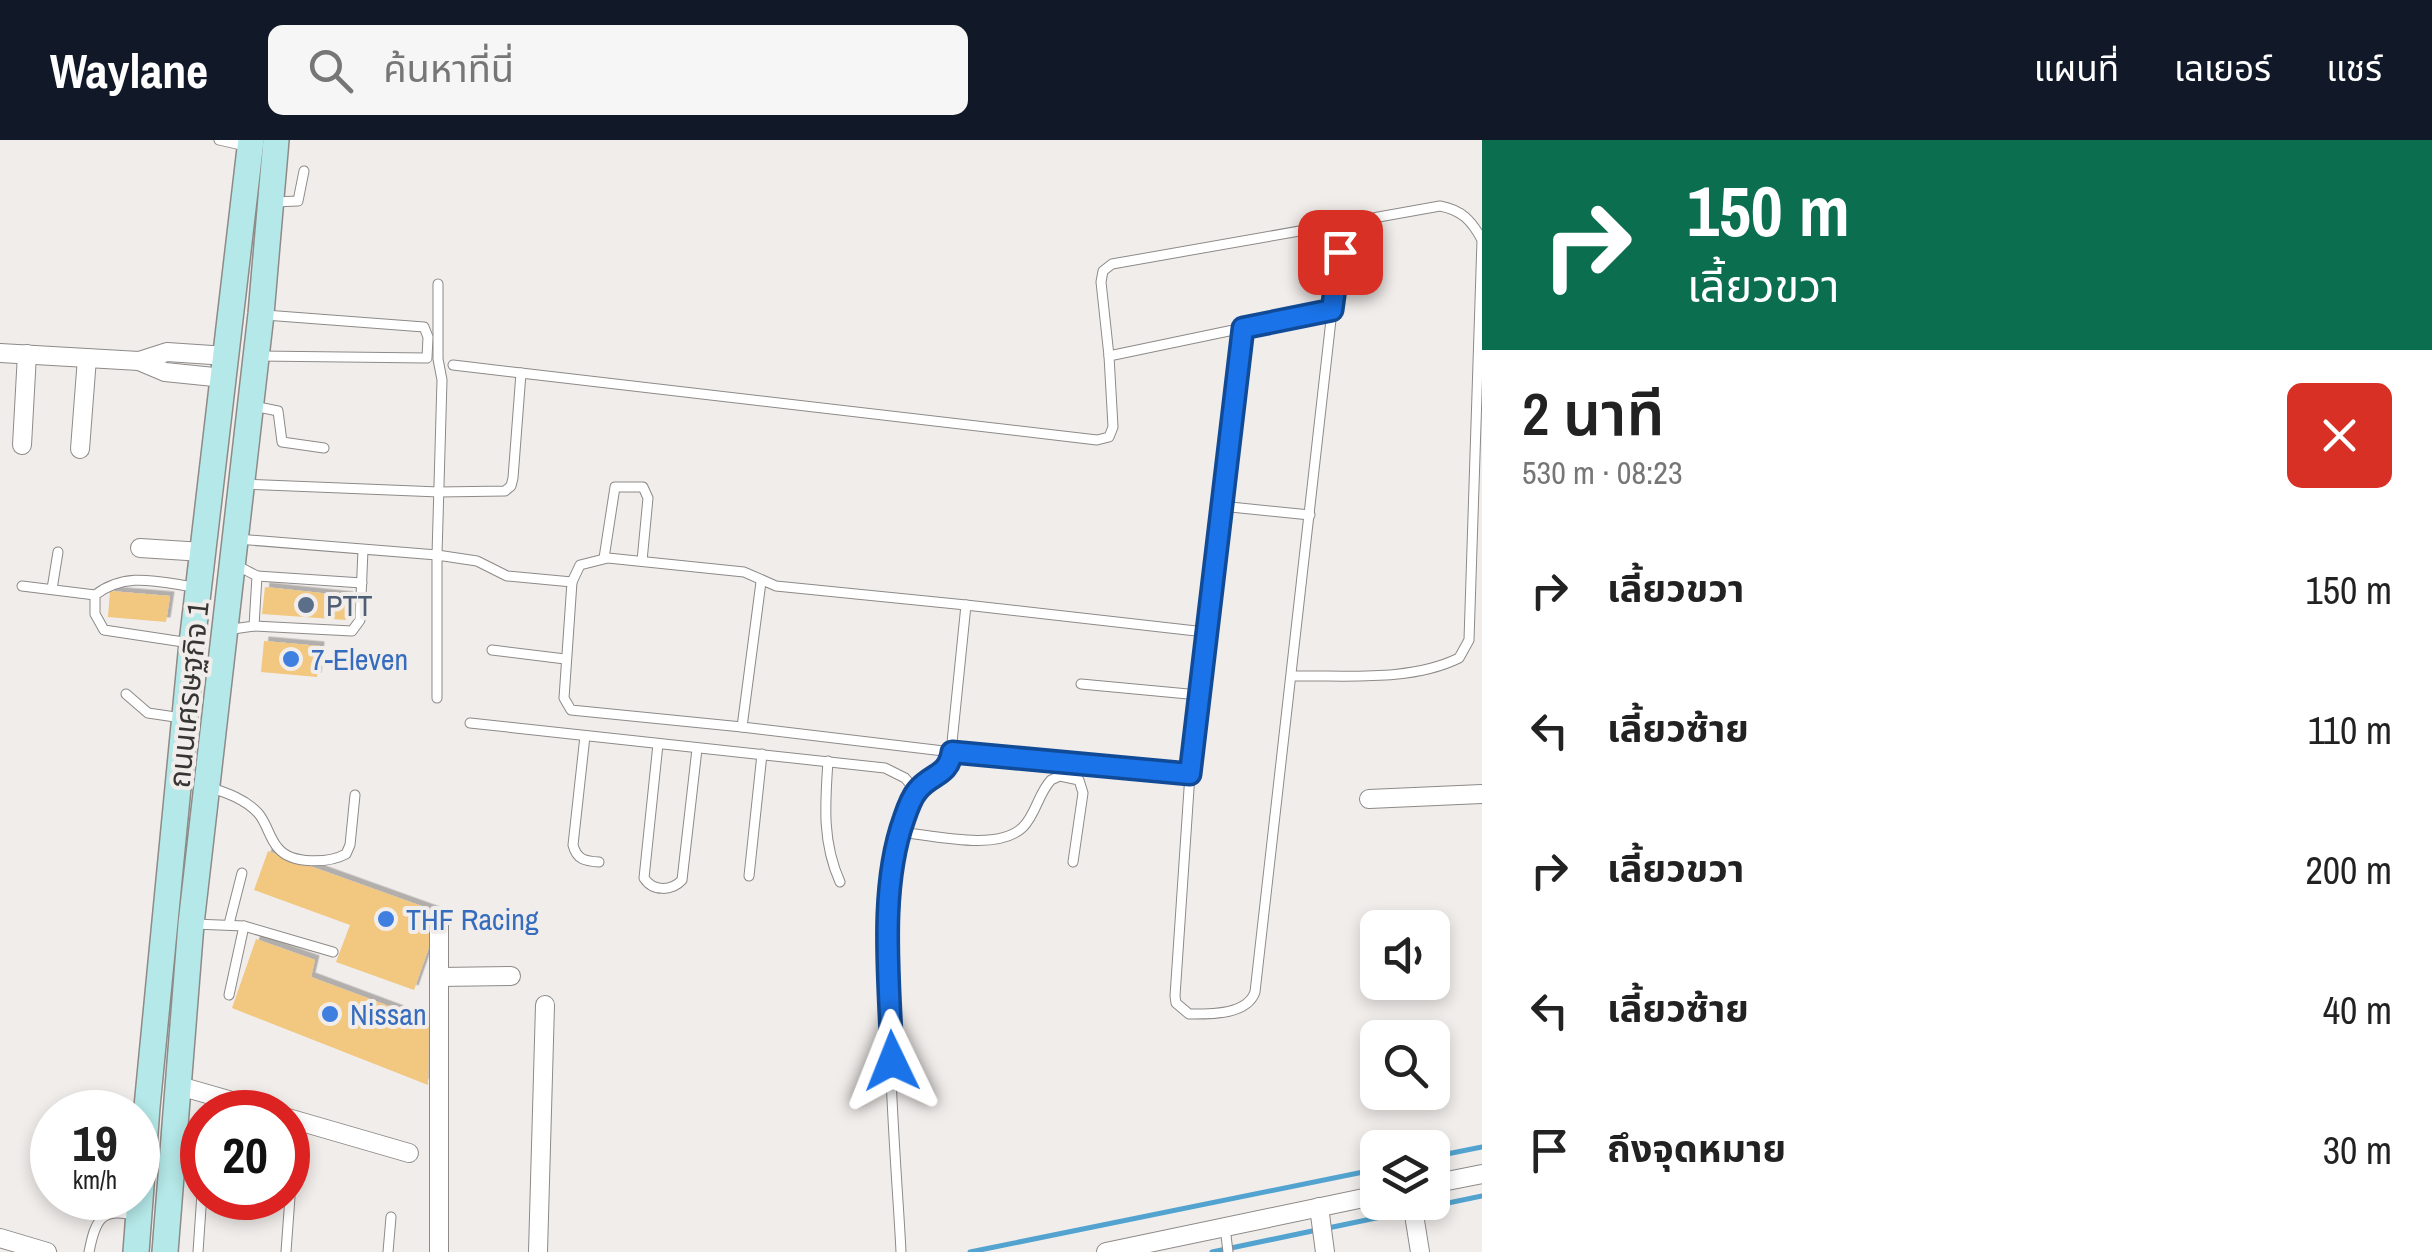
<!DOCTYPE html>
<html lang="th">
<meta charset="utf-8">
<style>
:root{--surface:#fff;--page:#f6f6f6;--text:#222;--muted:#767676;--accent:#111827}
body{margin:0;font-family:"Archivo Narrow","Noto Sans Thai",sans-serif;background:var(--page);color:var(--text);height:100vh;display:flex;flex-direction:column;font-size:38px;white-space:nowrap}
*{box-sizing:border-box;margin:0}
p{font-size:32px;color:var(--muted)}
.icon{flex:none;width:55px;height:55px;fill:none;stroke:currentColor;stroke-width:2;stroke-linecap:round;stroke-linejoin:round}
.map{position:relative;flex:1;overflow:hidden}
.details{display:flex;flex-direction:column;background:var(--surface);width:950px}
.details>*{flex:none}
.top-card{background:#0b6e4f;color:#fff;overflow:hidden}
.fabs{position:absolute;left:1360px;top:770px;display:grid;gap:20px}
.fabs a{display:grid;place-items:center;width:90px;height:90px;border-radius:15px;background:var(--surface);box-shadow:0 5px 15px #0003;font-size:50px}
.speed{position:absolute;left:30px;top:950px;display:flex;gap:20px;font-size:50px;font-weight:700;text-align:center}
.speed>*{display:grid;place-content:center;width:130px;height:130px;border-radius:50%;background:var(--surface);box-shadow:0 5px 15px #0003;line-height:1}
.speed small{font-size:25px;font-weight:400}
.speed .limit{border:15px solid #d22;background:#fff;color:#111}
.pin{position:absolute;display:grid;place-items:center;width:85px;height:85px;color:#fff;margin:-42px;border-radius:20px;box-shadow:0 5px 15px #0006}
.me{position:absolute;width:110px;margin:-55px;rotate:358deg;stroke-linejoin:round;filter:drop-shadow(0 0 8px #0008)}
.turn{display:flex;align-items:center;gap:35px;height:210px;padding:0 40px;font-size:45px}
.turn .icon{width:130px;height:130px;stroke-width:2.5}
.turn b{display:block;font-size:70px;line-height:85px}
.round{display:grid;place-items:center;flex:none;width:105px;height:105px;border-radius:15px;background:var(--page)}
.overview{display:flex;align-items:center;justify-content:space-between;height:170px;padding:0 40px}
h1{font-size:60px;font-weight:600;line-height:75px}
ul{padding:0;list-style:none}
li{display:flex;align-items:center;gap:30px;height:140px;padding:0 40px}
li div{flex:1}
li b{display:block;font-size:38px}
li em{font-style:normal}
header{display:flex;align-items:center;gap:60px;box-sizing:border-box;height:140px;padding:0 50px;background:var(--accent);color:#fff}
header strong{font-size:48px}
nav{display:flex;gap:55px;margin-inline-start:auto;font-size:35px}
.search{width:700px;height:90px;background:var(--page);display:flex;align-items:center;gap:25px;box-sizing:border-box;padding:0 35px;border-radius:15px;color:var(--muted);font-size:38px}
main{display:flex;flex:1;min-height:0}
.map>svg:first-child{display:block}
.lines{fill:none;stroke-linecap:round;stroke-linejoin:round}
.stream{stroke:#52a3cf;stroke-width:5}
.building{fill:#f2c780;filter:url(#shadow)}
.lane-casing{stroke:#8d8a88;stroke-width:11}
.street-casing{stroke:#8d8a88;stroke-width:20}
.secondary-casing{stroke:#8d8a88;stroke-width:28}
.lane{stroke:#fff;stroke-width:9}
.street{stroke:#fff;stroke-width:18}
.secondary{stroke:#b5e8e8;stroke-width:25}
.route-casing{stroke:#114b97;stroke-width:25}
.route{stroke:#1a73e8;stroke-width:18}
.service-dot{fill:#5c6f8a;stroke:#f1edeb;stroke-width:4}
.shop-dot{fill:#3f7fe0;stroke:#f1edeb;stroke-width:4}
.labels{text-anchor:middle;dominant-baseline:central;stroke-width:8;stroke-linejoin:round;paint-order:stroke}
.service-label{font-size:30px;fill:#4e5e75;stroke:#f1edeb;text-anchor:start}
.shop-label{font-size:30px;fill:#366cbe;stroke:#f1edeb;text-anchor:start}
.street-label{font-size:30px;fill:#363534;stroke:#f1edeb}
</style>
<header>
<strong>Waylane</strong>
<div class="search"><svg class="icon" aria-label="search" viewBox="0 0 24 24"><circle cx="10" cy="10" r="6"/><path d="M15 15l6 6"/></svg>ค้นหาที่นี่</div>
<nav><a>แผนที่</a><a>เลเยอร์</a><a>แชร์</a></nav>
</header>
<main>
<div class="map">
<svg width="1482" height="1112" viewBox="0 0 1482 1112">
<defs>
<filter id="shadow"><feDropShadow dx="4.5" dy="-4.5" stdDeviation="0" flood-color="#0004"/></filter>
</defs>
<rect width="100%" height="100%" fill="#f1edeb"/>
<g class="lines">
<!-- stream -->
<g class="stream">
<path d="M1432,1017L1482,1007"/>
<path d="M1328,1088L1482,1056"/>
<path d="M970,1112L1378,1029"/>
<path d="M1212,1112L1317,1090"/>
</g>
</g>
<!-- building -->
<g class="building">
<path d="M265,447L349,456L346,480L262,474Z"/>
<path d="M110,451L170,456L166,482L108,477Z"/>
<path d="M264,501L320,506L317,537L261,532Z"/>
<path d="M268,711L441,773L414,850L336,822L350,785L254,750Z"/>
<path d="M256,799L315,820L311,837L429,881L428,945L232,868Z"/>
</g>
<g class="lines">
<defs>
<g id="lane">
<path d="M219,0L250,7"/>
<path d="M274,62L298,61L304,31"/>
<path d="M259,216L427,218L428,197L424,187L265,175"/>
<path d="M1109,216L1101,142L1103,131L1112,124L1345,83"/>
<path d="M453,225L521,233"/>
<path d="M253,266L278,271L282,302L324,308"/>
<path d="M244,344L439,352L505,351L511,346L513,338L521,233L1097,300L1109,297L1113,287L1109,216L1243,188"/>
<path d="M1221,366L1310,375"/>
<path d="M237,399L437,415L442,240L438,219V144"/>
<path d="M604,418L615,347H643L648,358L642,421"/>
<path d="M257,436L362,443"/>
<path d="M572,442L580,425L608,418L744,432L776,446L966,465"/>
<path d="M761,442L742,587L952,612L1190,634"/>
<path d="M22,446L95,455"/>
<path d="M52,449L58,412"/>
<path d="M254,486L352,491L360,480L363,410"/>
<path d="M226,490L254,486L257,436L238,426"/>
<path d="M1205,492L1190,634L1175,856L1176,863L1189,874C1211,874 1247,875 1255,852L1332,171"/>
<path d="M190,503L104,490L95,474V455C126,431 158,442 195,447"/>
<path d="M492,510L565,519"/>
<path d="M1081,544L1199,555"/>
<path d="M126,554L148,573L182,578"/>
<path d="M437,558V415L477,421L507,436L572,442L564,558L571,570L742,587"/>
<path d="M470,583L885,628L905,638L916,651"/>
<path d="M585,596L573,705C577,720 585,721 599,722"/>
<path d="M658,604L644,738C653,752 672,751 682,740L697,609"/>
<path d="M828,621C825,664 822,702 840,742"/>
<path d="M209,647C227,653 245,659 258,673C267,683 269,698 278,708C292,725 329,723 346,714L350,705L355,655"/>
<path d="M900,692C932,695 998,712 1023,687C1036,674 1038,654 1051,640L1060,636L1079,640L1083,653L1073,722"/>
<path d="M749,736L762,614"/>
<path d="M194,784L244,786L333,812"/>
<path d="M229,784L242,733"/>
<path d="M229,855L244,786"/>
<path d="M1225,1087L1228,1112"/>
<path d="M89,1112C95,1081 101,1066 136,1076"/>
<path d="M198,1112L202,1053"/>
<path d="M286,1112L290,1057"/>
<path d="M388,1112L391,1077"/>
<path d="M901,1112C897,1021 867,717 916,651C925,639 942,635 950,622L966,465L1205,492L1243,188L1332,171L1345,83L1440,66C1462,70 1472,81 1482,100L1469,500L1459,518C1410,542 1347,535 1292,536"/>
</g>
<g id="street">
<path d="M0,213L139,221L167,212L227,216"/>
<path d="M139,221L165,232L224,238"/>
<path d="M22,305L27,214"/>
<path d="M80,309L87,218"/>
<path d="M140,408L203,412"/>
<path d="M1369,659L1482,654"/>
<path d="M439,786V1112"/>
<path d="M439,837L511,836"/>
<path d="M176,945L270,972"/>
<path d="M288,978L409,1013"/>
<path d="M1432,1044L1482,1034"/>
<path d="M1412,1062L1420,1112"/>
<path d="M1319,1067L1325,1112"/>
<path d="M0,1098L47,1112"/>
<path d="M538,1112L545,865"/>
<path d="M1106,1112L1378,1055"/>
</g>
<g id="secondary">
<path d="M136,1112L147,967L192,503L251,0"/>
<path d="M165,1112L191,784L261,174L276,0"/>
</g>
</defs>
<!-- lane casing -->
<use href="#lane" class="lane-casing"/>
<!-- street casing -->
<use href="#street" class="street-casing"/>
<!-- secondary casing -->
<use href="#secondary" class="secondary-casing"/>
<!-- lane -->
<use href="#lane" class="lane"/>
<!-- street -->
<use href="#street" class="street"/>
<!-- secondary -->
<use href="#secondary" class="secondary"/>
</g>
<g class="lines">
<defs>
<path id="route" d="M892,921C890,846 878,751 904,679C907,670 911,658 917,651C931,633 948,637 952,612L1190,634L1243,188L1332,170L1340,112"/>
</defs>
<!-- route casing -->
<use href="#route" class="route-casing"/>
<!-- route -->
<use href="#route" class="route"/>
</g>
<!-- markers -->
<circle class="service-dot" cx="306" cy="465" r="10"/>
<g class="shop-dot">
<circle cx="291" cy="519" r="10"/>
<circle cx="386" cy="779" r="10"/>
<circle cx="330" cy="874" r="10"/>
</g>
<g class="labels">
<!-- service labels -->
<g class="service-label">
<text x="326" y="465">PTT</text>
</g>
<!-- shop labels -->
<g class="shop-label">
<text x="311" y="519">7-Eleven</text>
<text x="406" y="779">THF Racing</text>
<text x="350" y="874">Nissan</text>
</g>
<!-- street labels -->
<g class="street-label">
<text transform="translate(188 555) rotate(-84)">ถนนเศรษฐกิจ 1</text>
</g>
</g>
</svg>
<div class="fabs">
<a><svg class="icon" aria-label="sound" viewBox="0 0 24 24"><path d="M4 9h4l5-4v14l-5-4H4zM17 9q2 3 0 6"/></svg></a>
<a><svg class="icon" aria-label="search" viewBox="0 0 24 24"><circle cx="10" cy="10" r="6"/><path d="M15 15l6 6"/></svg></a>
<a><svg class="icon" aria-label="layers" viewBox="0 0 24 24"><path d="M12 4l9 5-9 5-9-5zM3 14l9 5 9-5"/></svg></a>
</div>
<div class="speed"><div>19<small>km/h</small></div><div class="limit">20</div></div>
<div class="pin" style="left:1340px;top:112px;background:#d93025"><svg class="icon" aria-label="arrive" viewBox="0 0 24 24"><path d="M6 21V4h12l-3 4 3 4H6"/></svg></div>
<svg class="me" style="left:892px;top:921px" viewBox="-20 -20 40 40"><path d="M0-17L14 15 0 8-14 15z" fill="#1a73e8" stroke="#fff" stroke-width="4"/></svg>
</div>
<section class="details">
<div class="top-card">
<div class="turn"><svg class="icon" aria-label="right" viewBox="0 0 24 24"><path d="M7 20v-9h11M14 6l5 5-5 5"/></svg><div><b>150 m</b>เลี้ยวขวา</div></div>
</div>
<div class="overview"><div><h1>2 นาที</h1><p>530 m · 08:23</p></div><a class="round" style="background:#d93025;color:#fff"><svg class="icon" aria-label="close" viewBox="0 0 24 24"><path d="M6 6l12 12M18 6L6 18"/></svg></a></div>
<ul>
<li><svg class="icon" aria-label="right" viewBox="0 0 24 24"><path d="M7 20v-9h11M14 6l5 5-5 5"/></svg><div><b>เลี้ยวขวา</b></div><em>150 m</em></li>
<li><svg class="icon" aria-label="left" viewBox="0 0 24 24"><path d="M17 20v-9H6M10 6l-5 5 5 5"/></svg><div><b>เลี้ยวซ้าย</b></div><em>110 m</em></li>
<li><svg class="icon" aria-label="right" viewBox="0 0 24 24"><path d="M7 20v-9h11M14 6l5 5-5 5"/></svg><div><b>เลี้ยวขวา</b></div><em>200 m</em></li>
<li><svg class="icon" aria-label="left" viewBox="0 0 24 24"><path d="M17 20v-9H6M10 6l-5 5 5 5"/></svg><div><b>เลี้ยวซ้าย</b></div><em>40 m</em></li>
<li><svg class="icon" aria-label="arrive" viewBox="0 0 24 24"><path d="M6 21V4h12l-3 4 3 4H6"/></svg><div><b>ถึงจุดหมาย</b></div><em>30 m</em></li>
</ul>
</section>
</main>
